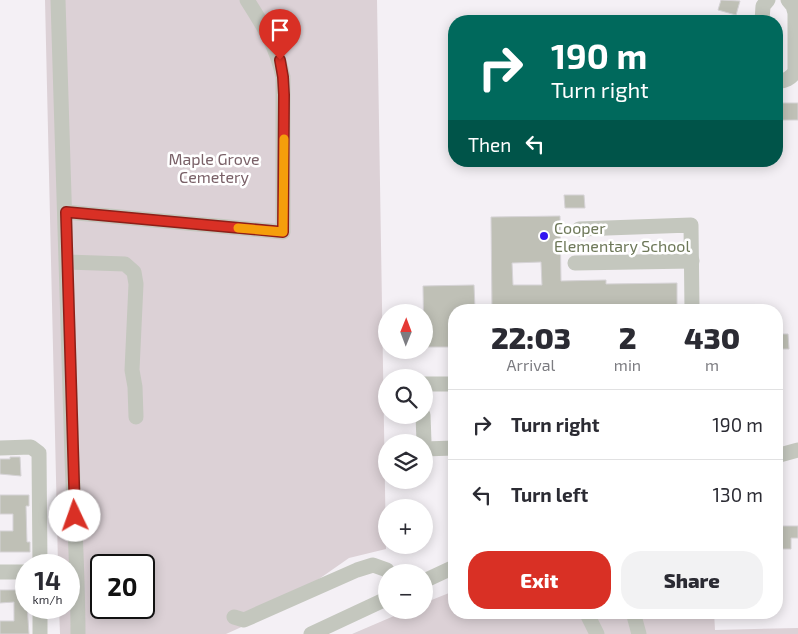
<!DOCTYPE html>
<meta charset="utf-8">
<style>
:root{--surface:#fff;--page:#f2f2f3;--text:#2b2b33;--muted:#7c7c81;--line:#e1e1e2;--accent:#d93025}
body{margin:0;font-family:"Exo 2",sans-serif;background:var(--page);color:var(--text);height:100vh;display:flex;flex-direction:column;font-size:19px;white-space:nowrap}
*{box-sizing:border-box;margin:0}
p{font-size:16px;color:var(--muted)}
.icon{flex:none;width:28px;height:28px;fill:none;stroke:currentColor;stroke-width:2;stroke-linecap:round;stroke-linejoin:round}
.map{position:relative;flex:1;overflow:hidden}
.sheet{position:absolute;left:448px;top:304px;width:335px;height:315px;display:flex;flex-direction:column;background:var(--surface);border-radius:20px;box-shadow:0 2px 12px #0003}
.sheet>*{flex:none}
.guide{position:absolute;left:448px;top:15px;width:335px;height:152px;border-radius:20px;box-shadow:0 2px 12px #0003;background:#00695c;color:#fff;overflow:hidden}
.needle{width:32px;rotate:1deg}
.buttons{position:absolute;left:378px;top:304px;display:grid;gap:10px}
.buttons a{display:grid;place-items:center;width:55px;height:55px;border-radius:50%;background:var(--surface);box-shadow:0 2px 12px #0003;font-size:25px}
.speed{position:absolute;left:15px;top:554px;display:flex;gap:10px;font-size:25px;font-weight:700;text-align:center}
.speed>*{display:grid;place-content:center;width:65px;height:65px;border-radius:50%;background:var(--surface);box-shadow:0 2px 12px #0003;line-height:1}
.speed small{font-size:12px;font-weight:400}
.speed .limit{border:2px solid #111;border-radius:8px;background:#fff;color:#111}
.pin{position:absolute;display:grid;place-items:center;width:42px;height:42px;color:#fff;margin:-51px -21px;border-radius:50% 50% 50% 0;rotate:-45deg;box-shadow:0 0 5px #0007}
.pin .icon{rotate:45deg}
.me{position:absolute;width:55px;margin:-28px;rotate:357deg;stroke-linejoin:round;filter:drop-shadow(0 0 4px #0008)}
.turn{display:flex;align-items:center;gap:18px;height:105px;padding:0 20px;font-size:22px}
.turn .icon{width:65px;height:65px;stroke-width:2.5}
.turn b{display:block;font-size:35px;line-height:42px}
.then{display:flex;align-items:center;height:48px;padding:0 20px;background:#0003;gap:10px;font-size:19px}
.eta{display:flex;justify-content:space-evenly;align-items:center;height:85px;text-align:center}
.eta b{font-size:30px;font-weight:800;line-height:35px}
.cta{display:flex;gap:10px;margin-top:auto;padding:10px 20px}
.cta a{flex:1;height:58px;border-radius:20px;background:var(--accent);color:#fff;font-size:20px;font-weight:800;line-height:58px;text-align:center}
.cta a+a{background:var(--page);color:var(--text)}
ul{padding:0;list-style:none}
li{display:flex;align-items:center;gap:15px;height:70px;padding:0 20px;border-top:1px solid var(--line)}
li div{flex:1}
li b{display:block;font-size:19px}
li em{font-style:normal}
.map>svg:first-child{display:block}
.green{fill:#dcd1d6;fill-rule:evenodd}
.building{fill:#bfc0b6;stroke:#d6d3d6;fill-rule:evenodd}
.lines{fill:none;stroke-linecap:round;stroke-linejoin:round}
.minor{stroke:#c4c7be;stroke-width:15}
.route-casing{stroke:#8d1f18;stroke-width:12}
.route{stroke:#d93025;stroke-width:9}
.slow{stroke:#f59e0b;stroke-width:9}
.poi-dot{fill:#3115f0;stroke:#fff;stroke-width:2}
.labels{text-anchor:middle;dominant-baseline:central;stroke-width:5;stroke-linejoin:round;paint-order:stroke}
.park-label{font-size:16px;fill:#7a6168;stroke:#fff}
.poi-label{font-size:16px;fill:#6e7859;stroke:#fff;text-anchor:start}
</style>
<div class="map">
<svg width="798" height="634" viewBox="0 0 798 634">
<rect width="100%" height="100%" fill="#f4f0f5"/>
<!-- green -->
<g class="green">
<path d="M45,0H377L386,549L349,558L266,616L226,634H60L59,608H69V565H58ZM101,565H144V608H101Z"/>
<path d="M454,591V612H714L715,630L798,628V634H352L408,610H424V603Z"/>
</g>
<!-- building -->
<g class="building">
<path d="M721,0L740,1L736,15L718,10Z"/>
<rect x="776" y="103" width="22" height="17"/>
<path d="M564,195H584L585,208H565Z"/>
<path d="M560,216L561,281L606,280V284L677,283V310H492L491,217ZM541,262L542,285H513L512,263Z"/>
<path d="M474,285L475,308L454,309V347H424L423,286Z"/>
<path d="M777,334H788L789,349H776Z"/>
<path d="M10,457H20L21,476L0,474V459H10Z"/>
<path d="M0,495H29V506H26L27,542H30V552H0V531H13V514H0Z"/>
<path d="M778,526H798V538H791V549H779Z"/>
<path d="M0,590H26L29,634H0V621H14V602L0,603Z"/>
</g>
<g class="lines">
<!-- minor -->
<g class="minor">
<path d="M58,0C63,152 68,304 72,457C74,516 78,575 78,634"/>
<path d="M762,21L763,6L768,0"/>
<path d="M776,81C784,82 792,78 795,71V13L793,6L788,0"/>
<path d="M66,212L283,232V77C277,47 263,25 247,0"/>
<path d="M579,229L691,225L692,310"/>
<path d="M67,262L125,264L134,272L136,284L132,370L135,387L136,417"/>
<path d="M575,263L692,261"/>
<path d="M424,384H454"/>
<path d="M423,415L424,442"/>
<path d="M424,446V449L454,448"/>
<path d="M0,448L31,447L39,453L40,565"/>
<path d="M776,456L798,450"/>
<path d="M0,572H26"/>
<path d="M424,581L454,567"/>
<path d="M40,608V634"/>
<path d="M586,612L597,634"/>
<path d="M633,612L639,634"/>
<path d="M234,617L244,620L357,570L373,565L387,570L388,572"/>
<path d="M311,634L386,599"/>
</g>
</g>
<g class="lines">
<defs>
<path id="route" d="M75,516L66,212L283,232L284,95L283,77L280,60"/>
</defs>
<!-- route casing -->
<use href="#route" class="route-casing"/>
<!-- route -->
<use href="#route" class="route"/>
<!-- slow -->
<path class="slow" d="M238,228L283,232L284,139"/>
</g>
<!-- markers -->
<circle class="poi-dot" cx="544" cy="236" r="5"/>
<g class="labels">
<!-- park labels -->
<g class="park-label">
<text x="214" y="158">Maple Grove<tspan x="214" dy="18">Cemetery</tspan></text>
</g>
<!-- poi labels -->
<g class="poi-label">
<text x="554" y="227">Cooper<tspan x="554" dy="18">Elementary School</tspan></text>
</g>
</g>
</svg>
<div class="buttons">
<a><svg class="needle" viewBox="-14 -14 28 28"><path d="M0-13l5 13h-10z" fill="#e53935"/><path d="M0 13l5-13h-10z" fill="#7c7c81"/></svg></a>
<a><svg class="icon" aria-label="search" viewBox="0 0 24 24"><circle cx="10" cy="10" r="6"/><path d="M15 15l6 6"/></svg></a>
<a><svg class="icon" aria-label="layers" viewBox="0 0 24 24"><path d="M12 4l9 5-9 5-9-5zM3 14l9 5 9-5"/></svg></a>
<a>+</a>
<a>−</a>
</div>
<div class="speed"><div>14<small>km/h</small></div><div class="limit">20</div></div>
<div class="pin" style="left:280px;top:60px;background:#d93025"><svg class="icon" aria-label="arrive" viewBox="0 0 24 24"><path d="M6 21V4h12l-3 4 3 4H6"/></svg></div>
<svg class="me" style="left:75px;top:516px" viewBox="-20 -20 40 40"><circle r="19" fill="#fff"/><path d="M0-13L10 11 0 6-10 11z" fill="#d93025"/></svg>
<div class="guide">
<div class="turn"><svg class="icon" aria-label="right" viewBox="0 0 24 24"><path d="M7 20v-9h11M14 6l5 5-5 5"/></svg><div><b>190 m</b>Turn right</div></div>
<div class="then">Then<svg class="icon" aria-label="left" viewBox="0 0 24 24"><path d="M17 20v-9H6M10 6l-5 5 5 5"/></svg></div>
</div>
<section class="sheet">
<div class="eta">
<div><b>22:03</b><p>Arrival</p></div>
<div><b>2</b><p>min</p></div>
<div><b>430</b><p>m</p></div>
</div>
<ul>
<li><svg class="icon" aria-label="right" viewBox="0 0 24 24"><path d="M7 20v-9h11M14 6l5 5-5 5"/></svg><div><b>Turn right</b></div><em>190 m</em></li>
<li><svg class="icon" aria-label="left" viewBox="0 0 24 24"><path d="M17 20v-9H6M10 6l-5 5 5 5"/></svg><div><b>Turn left</b></div><em>130 m</em></li>
</ul>
<div class="cta"><a>Exit</a><a>Share</a></div>
</section>
</div>
